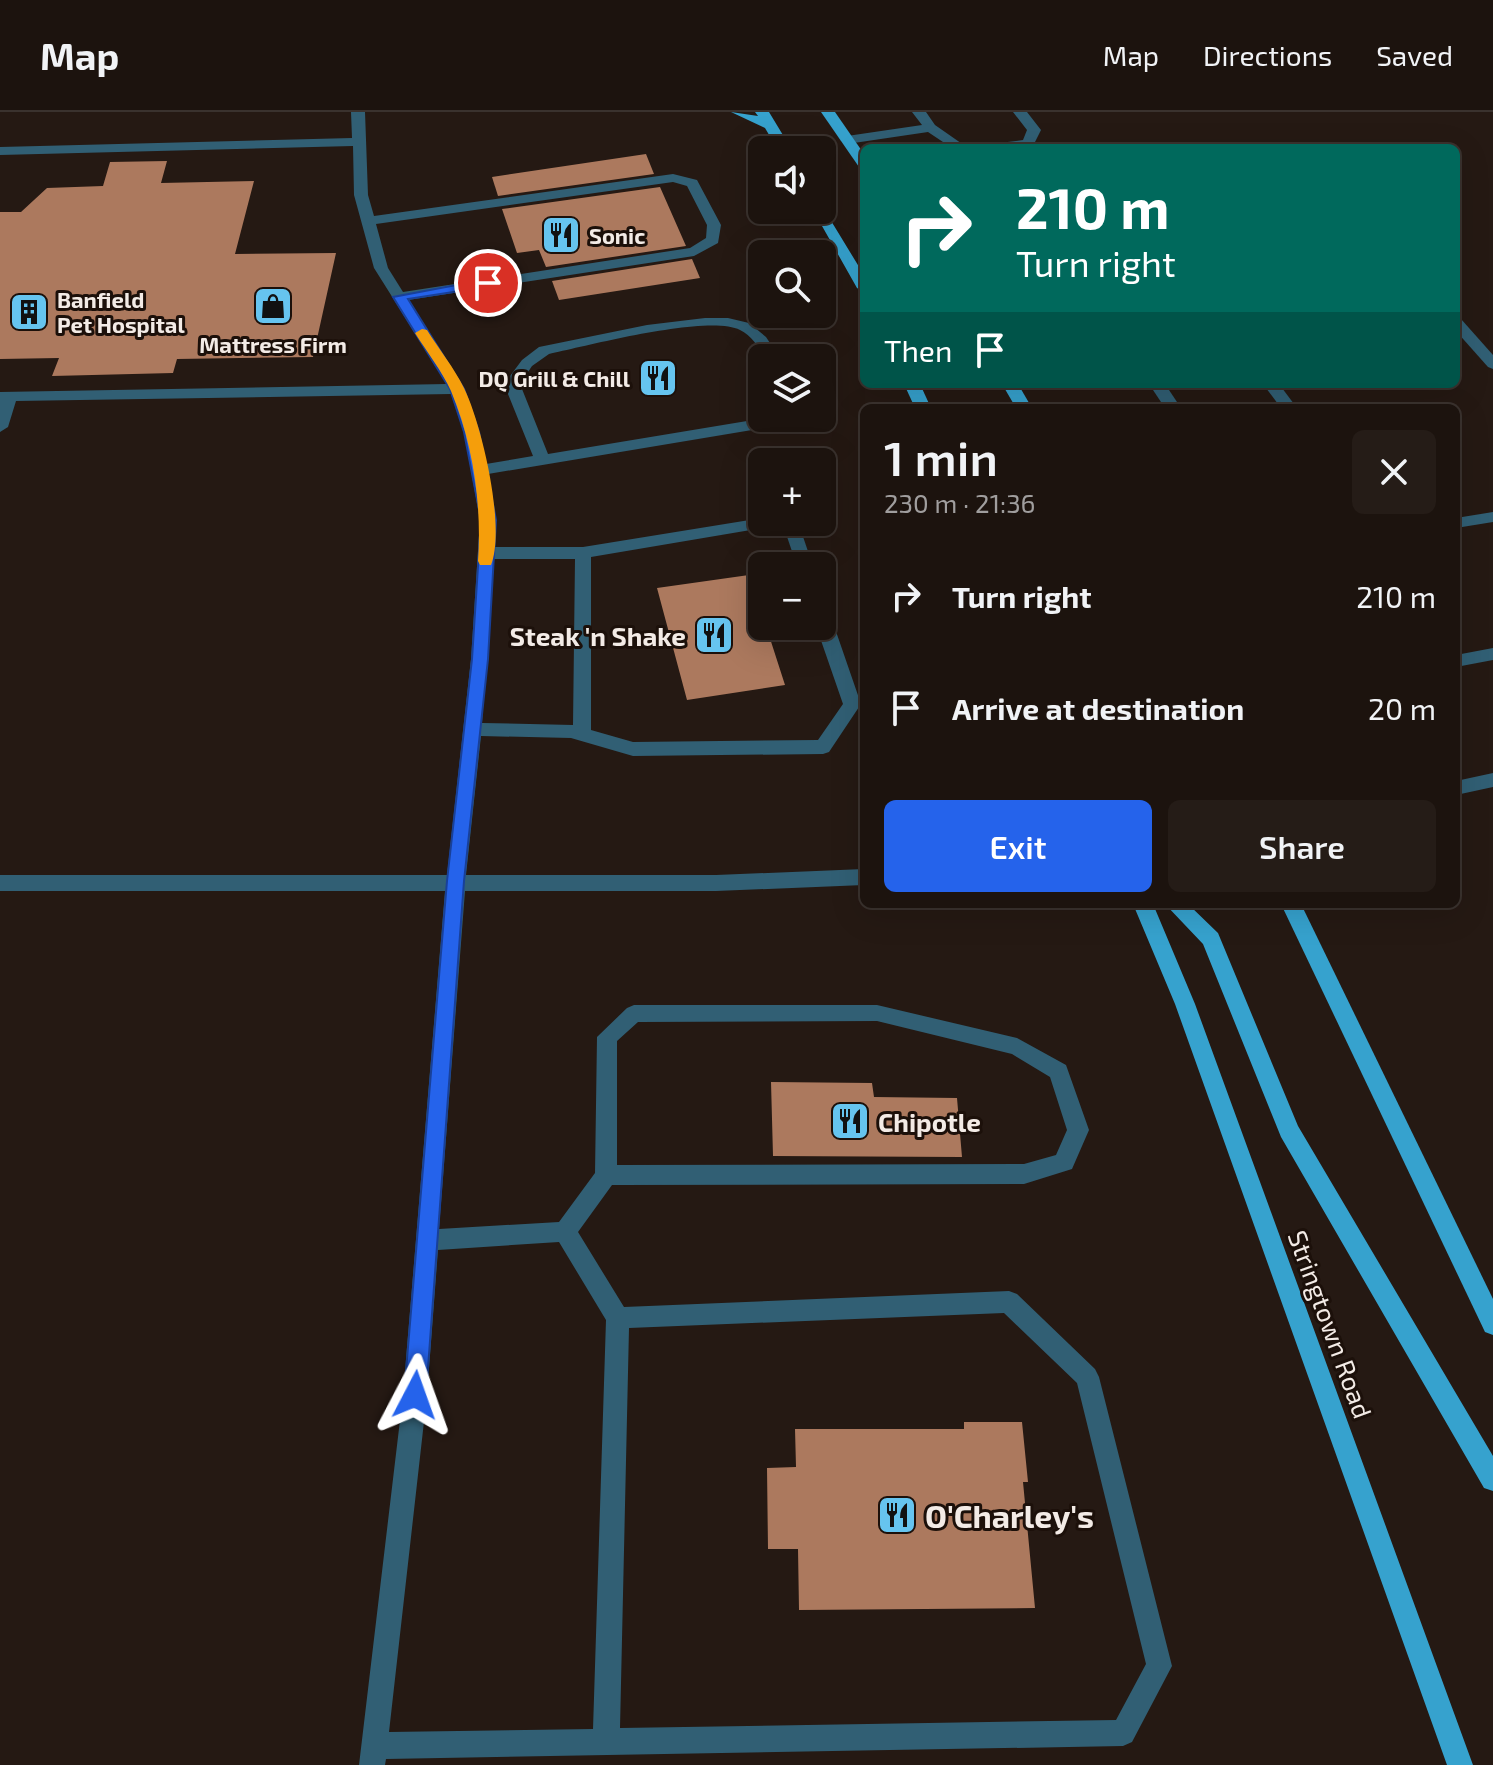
<!DOCTYPE html>
<meta charset="utf-8">
<style>
:root{--surface:#1c130e;--page:#251c17;--text:#f1f3f6;--muted:#a09e9e;--line:#3a322e;--accent:#2563eb}
body{margin:0;font-family:"Exo 2",sans-serif;background:var(--page);color:var(--text);height:100vh;display:flex;flex-direction:column;font-size:30px;white-space:nowrap}
*{box-sizing:border-box;margin:0}
p{font-size:26px;color:var(--muted)}
.icon{flex:none;width:44px;height:44px;fill:none;stroke:currentColor;stroke-width:2;stroke-linecap:round;stroke-linejoin:round}
.map{position:relative;flex:1;overflow:hidden}
.side{position:absolute;left:860px;top:292px;width:600px;height:504px;display:flex;flex-direction:column;background:var(--surface);border-radius:12px;box-shadow:0 8px 32px #0002,0 0 0 2px var(--line)}
.side>*{flex:none}
.top-card{position:absolute;left:860px;top:32px;width:600px;height:244px;border-radius:12px;box-shadow:0 8px 32px #0002,0 0 0 2px var(--line);background:#00695c;color:#fff;overflow:hidden}
.tools{position:absolute;left:748px;top:24px;display:grid;gap:16px}
.tools a{display:grid;place-items:center;width:88px;height:88px;border-radius:12px;background:var(--surface);box-shadow:0 8px 32px #0002,0 0 0 2px var(--line);font-size:40px}
.pin{position:absolute;display:grid;place-items:center;width:68px;height:68px;color:#fff;margin:-34px;border:4px solid #fff;border-radius:50%;box-shadow:0 2px 8px #0007}
.me{position:absolute;width:88px;margin:-44px;rotate:4deg;stroke-linejoin:round;filter:drop-shadow(0 0 6px #0008)}
.turn{display:flex;align-items:center;gap:28px;height:168px;padding:0 24px;font-size:36px}
.turn .icon{width:104px;height:104px;stroke-width:2.5}
.turn b{display:block;font-size:56px;line-height:68px}
.then{display:flex;align-items:center;height:76px;padding:0 24px;background:#0003;gap:16px;font-size:30px}
.round{display:grid;place-items:center;flex:none;width:84px;height:84px;border-radius:12px;background:var(--page)}
.headline{display:flex;align-items:center;justify-content:space-between;height:136px;padding:0 24px}
h1{font-size:48px;font-weight:600;line-height:60px}
.button{display:flex;gap:16px;margin-top:auto;padding:16px 24px}
.button a{flex:1;height:92px;border-radius:12px;background:var(--accent);color:#fff;font-size:32px;font-weight:600;line-height:92px;text-align:center}
.button a+a{background:var(--page);color:var(--text)}
ul{padding:0;list-style:none}
li{display:flex;align-items:center;gap:24px;height:112px;padding:0 24px}
li div{flex:1}
li b{display:block;font-size:30px}
li em{font-style:normal}
header{display:flex;align-items:center;gap:48px;box-sizing:border-box;height:112px;padding:0 40px;background:var(--surface);border-bottom:2px solid var(--line)}
header strong{font-size:38px}
nav{display:flex;gap:44px;margin-inline-start:auto;font-size:28px}
.map>svg:first-child{display:block}
.building{fill:#ac795e}
.lines{fill:none;stroke-linecap:round;stroke-linejoin:round}
.minor{fill:#315f74;fill-rule:evenodd}
.major{fill:#36a2ce;fill-rule:evenodd}
.route{fill:#2563eb;stroke:#184099;stroke-width:2}
.slow{fill:#f59e0b}
.labels{text-anchor:middle;dominant-baseline:central;stroke-width:6;stroke-linejoin:round;paint-order:stroke}
.far-poi-label{font-size:22px;font-weight:bold;fill:#f3ebe6;stroke:#1c100a;text-anchor:start}
.poi-label{font-size:26px;font-weight:bold;fill:#f3ebe6;stroke:#1c100a;text-anchor:end}
.street-label{font-size:26px;fill:#f3ebe6;stroke:#1c100a}
.near-poi-label{font-size:32px;font-weight:bold;fill:#f3ebe6;stroke:#1c100a;text-anchor:start}
</style>
<header>
<strong>Map</strong>
<nav><a>Map</a><a>Directions</a><a>Saved</a></nav>
</header>
<div class="map">
<svg width="1493" height="1653" viewBox="0 0 1493 1653">
<rect width="100%" height="100%" fill="#251913"/>
<!-- building -->
<g class="building">
<path d="M646,42L654,62L498,84L492,65Z"/>
<path d="M167,49L161,71L254,69L235,142L336,141L313,245L177,247L173,261L52,264L59,246L0,247V100H21L47,76L103,74L110,50Z"/>
<path d="M660,75L686,134L546,155L539,138L517,141L502,97Z"/>
<path d="M692,147L700,166L559,188L552,169Z"/>
<path d="M749,463L762,502V514H766L785,573L687,588L657,476Z"/>
<path d="M771,970L872,971L874,985L957,986L962,1045L773,1044Z"/>
<path d="M964,1310H1022L1028,1370H1023L1035,1496L799,1498L798,1437H768L767,1356L796,1355L795,1317H964Z"/>
</g>
<g class="lines">
<!-- minor -->
<g class="minor">
<path d="M351,0H365L368,83L374,104L673,62L697,68L721,113L718,131L694,144L408,188C445,246 473,282 486,352L533,344L504,272L522,248L539,235L647,213L705,206H728L749,211L766,225L780,246H764C759,235 751,223 740,218C708,202 587,234 549,242L532,254L520,272L548,342L747,309L762,301V306H770L752,318L488,362L496,408L495,435H583L762,406V410H776L768,415L591,445V618L633,630L818,628L843,592L816,514H822V499L831,505L861,592L829,640L823,642L633,644L571,626L481,624L466,763H716L864,757V773L716,779H465L439,1117L559,1110L595,1061L597,925L627,896L634,893H877L1017,926L1066,953L1089,1018L1072,1057L1024,1072L612,1073L578,1120L624,1195L1009,1179L1017,1182L1095,1257L1099,1265L1172,1554L1132,1630L1123,1634L386,1647L385,1653H359L403,1283L445,779H0V763H447L471,547L480,408L464,320L451,282L16,289L8,315L0,320V280L447,272L374,156L354,83L353,34L0,43V35L352,26ZM673,70L687,74L707,113L706,126L690,136L403,180L388,156L376,112ZM494,447H575L573,613L482,611ZM877,909L1012,942L1050,965L1067,1018L1056,1043L1024,1052L617,1053V929L638,910ZM559,1130L606,1208L593,1617L389,1620L427,1283L438,1138ZM1004,1201L1077,1271L1146,1552L1116,1608L620,1616L629,1216Z"/>
<path d="M912,0H926L935,13L968,36H952L928,20L847,32L840,28L847,24L922,13Z"/>
<path d="M1013,0H1027L1041,18L1033,34L984,36L991,32L1023,28L1027,18Z"/>
<path d="M1456,206L1461,207L1493,243V257L1488,255L1456,219Z"/>
<path d="M1149,272H1165L1181,296H1165Z"/>
<path d="M1263,272H1279L1297,296H1281Z"/>
<path d="M1493,400V410L1456,416V406Z"/>
<path d="M782,410H798L813,454H797Z"/>
<path d="M1493,536V548L1456,555V543Z"/>
<path d="M1493,661V675L1456,683V669Z"/>
</g>
<!-- major -->
<g class="major">
<path d="M731,0L758,4L755,0H769L792,38H778L765,16Z"/>
<path d="M821,0H835L864,42V56L859,55Z"/>
<path d="M822,94L864,163V180L857,176L813,98H822Z"/>
<path d="M904,272H920L931,296H915Z"/>
<path d="M1002,272H1018L1032,296H1016Z"/>
<path d="M1133,792H1153L1195,892L1473,1653H1447L1175,892Z"/>
<path d="M1165,792H1188L1218,821L1298,1014L1493,1344V1379L1484,1376L1281,1025L1203,832Z"/>
<path d="M1281,792H1301L1493,1187V1223L1485,1220Z"/>
</g>
</g>
<!-- route -->
<path class="route" d="M488,167L494,171L492,174L408,187L464,277L479,320L496,408L488,547L464,769L426,1283L423,1290L415,1293L408,1290L404,1283L447,769L472,547L481,408L464,320L450,277L393,185Z"/>
<!-- slow -->
<path class="slow" d="M422,217L427,218C439,237 454,256 464,276C482,313 506,415 491,453H480L478,449C482,393 473,331 451,279C442,259 427,240 415,221Z"/>
<!-- icons -->
<defs>
<symbol id="restaurant-square" viewBox="-11 -11 22 22"><rect x="-9" y="-9" width="18" height="18" rx="4" fill="#66c4ef" stroke="#1c100a"/><path d="M-5-6h1v4h1v-4h1v4h1v-4h1v5L-1.5 .5V6h-2V.5L-5-1ZM5-6V6H3V1.5H1.5Q1.5-4 5-6Z" fill="#111"/></symbol>
<symbol id="shop-square" viewBox="-11 -11 22 22"><rect x="-9" y="-9" width="18" height="18" rx="4" fill="#66c4ef" stroke="#1c100a"/><path d="M-5-2.5h2.3a2.7 3.5 0 0 1 5.4 0H5L5.5 6h-11ZM-1.5-2.5h3a1.5 2.3 0 0 0-3 0Z" fill="#111"/></symbol>
<symbol id="building-square" viewBox="-11 -11 22 22"><rect x="-9" y="-9" width="18" height="18" rx="4" fill="#66c4ef" stroke="#1c100a"/><path d="M-4-6H4V6H1V3H-1V6H-4ZM-2.5-4.3h1.7v1.8h-1.7ZM.8-4.3h1.7v1.8H.8ZM-2.5-1h1.7V.8h-1.7ZM.8-1h1.7V.8H.8Z" fill="#111"/></symbol>
</defs>
<g fill-rule="evenodd">
<use href="#restaurant-square" x="539" y="101" width="44" height="44"/>
<use href="#shop-square" x="251" y="172" width="44" height="44"/>
<use href="#building-square" x="7" y="178" width="44" height="44"/>
<use href="#restaurant-square" x="636" y="244" width="44" height="44"/>
<use href="#restaurant-square" x="692" y="501" width="44" height="44"/>
<use href="#restaurant-square" x="828" y="987" width="44" height="44"/>
<use href="#restaurant-square" x="875" y="1381" width="44" height="44"/>
</g>
<g class="labels">
<!-- far-poi labels -->
<g class="far-poi-label">
<text x="589" y="123">Sonic</text>
<text x="57" y="187">Banfield<tspan x="57" dy="25">Pet Hospital</tspan></text>
<text x="273" y="232" text-anchor="middle">Mattress Firm</text>
<text x="630" y="266" text-anchor="end">DQ Grill &amp; Chill</text>
</g>
<!-- poi labels -->
<g class="poi-label">
<text x="686" y="523">Steak 'n Shake</text>
<text x="878" y="1009" text-anchor="start">Chipotle</text>
</g>
<!-- street labels -->
<g class="street-label">
<text transform="translate(1331 1212) rotate(70)">Stringtown Road</text>
</g>
<!-- near-poi labels -->
<g class="near-poi-label">
<text x="925" y="1403">O'Charley's</text>
</g>
</g>
</svg>
<div class="tools">
<a><svg class="icon" aria-label="sound" viewBox="0 0 24 24"><path d="M4 9h4l5-4v14l-5-4H4zM17 9q2 3 0 6"/></svg></a>
<a><svg class="icon" aria-label="search" viewBox="0 0 24 24"><circle cx="10" cy="10" r="6"/><path d="M15 15l6 6"/></svg></a>
<a><svg class="icon" aria-label="layers" viewBox="0 0 24 24"><path d="M12 4l9 5-9 5-9-5zM3 14l9 5 9-5"/></svg></a>
<a>+</a>
<a>−</a>
</div>
<div class="pin" style="left:488px;top:171px;background:#d93025"><svg class="icon" aria-label="arrive" viewBox="0 0 24 24"><path d="M6 21V4h12l-3 4 3 4H6"/></svg></div>
<svg class="me" style="left:415px;top:1283px" viewBox="-20 -20 40 40"><path d="M0-17L14 15 0 8-14 15z" fill="#2563eb" stroke="#fff" stroke-width="4"/></svg>
<div class="top-card">
<div class="turn"><svg class="icon" aria-label="right" viewBox="0 0 24 24"><path d="M7 20v-9h11M14 6l5 5-5 5"/></svg><div><b>210 m</b>Turn right</div></div>
<div class="then">Then<svg class="icon" aria-label="arrive" viewBox="0 0 24 24"><path d="M6 21V4h12l-3 4 3 4H6"/></svg></div>
</div>
<section class="side">
<div class="headline"><div><h1>1 min</h1><p>230 m · 21:36</p></div><a class="round"><svg class="icon" aria-label="close" viewBox="0 0 24 24"><path d="M6 6l12 12M18 6L6 18"/></svg></a></div>
<ul>
<li><svg class="icon" aria-label="right" viewBox="0 0 24 24"><path d="M7 20v-9h11M14 6l5 5-5 5"/></svg><div><b>Turn right</b></div><em>210 m</em></li>
<li><svg class="icon" aria-label="arrive" viewBox="0 0 24 24"><path d="M6 21V4h12l-3 4 3 4H6"/></svg><div><b>Arrive at destination</b></div><em>20 m</em></li>
</ul>
<div class="button"><a>Exit</a><a>Share</a></div>
</section>
</div>
